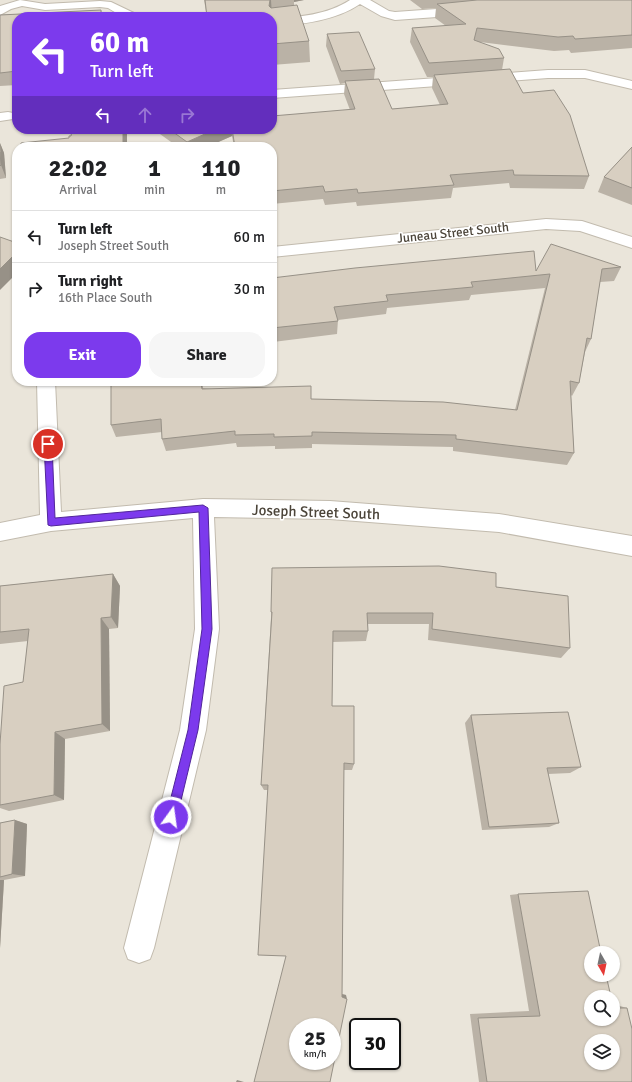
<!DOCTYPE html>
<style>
:root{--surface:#fff;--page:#f6f6f6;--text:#202124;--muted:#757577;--line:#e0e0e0;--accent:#7c3aed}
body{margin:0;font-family:Signika,sans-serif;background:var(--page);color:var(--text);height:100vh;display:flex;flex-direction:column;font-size:15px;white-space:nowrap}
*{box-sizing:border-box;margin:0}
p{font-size:13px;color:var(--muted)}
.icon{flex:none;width:22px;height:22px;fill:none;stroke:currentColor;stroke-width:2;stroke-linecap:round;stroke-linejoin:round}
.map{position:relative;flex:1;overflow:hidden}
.sheet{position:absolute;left:12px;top:142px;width:265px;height:244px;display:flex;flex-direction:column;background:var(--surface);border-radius:16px;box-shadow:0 1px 3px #0004}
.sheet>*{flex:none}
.guide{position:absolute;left:12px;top:12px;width:265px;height:122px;border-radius:16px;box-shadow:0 1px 3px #0004;background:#7c3aed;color:#fff;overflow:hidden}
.needle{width:26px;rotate:171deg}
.buttons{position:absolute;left:584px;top:946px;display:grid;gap:8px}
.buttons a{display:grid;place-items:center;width:36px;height:36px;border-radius:50%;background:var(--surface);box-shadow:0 1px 3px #0004;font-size:20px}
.speed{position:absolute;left:289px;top:1018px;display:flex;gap:8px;font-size:20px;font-weight:700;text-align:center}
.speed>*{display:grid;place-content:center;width:52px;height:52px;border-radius:50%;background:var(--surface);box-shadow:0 1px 3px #0004;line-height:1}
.speed small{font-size:10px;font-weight:400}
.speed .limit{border:2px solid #111;border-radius:6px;background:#fff;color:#111}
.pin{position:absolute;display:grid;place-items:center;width:34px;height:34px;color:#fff;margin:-17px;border:2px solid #fff;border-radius:50%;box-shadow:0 1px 4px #0007}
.me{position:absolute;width:44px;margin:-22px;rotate:14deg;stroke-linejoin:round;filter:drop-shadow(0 0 3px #0008)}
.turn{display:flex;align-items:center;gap:14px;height:84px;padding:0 12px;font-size:18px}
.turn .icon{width:52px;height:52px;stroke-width:2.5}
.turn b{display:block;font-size:28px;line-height:34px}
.lanes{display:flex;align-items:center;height:38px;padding:0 12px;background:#0003;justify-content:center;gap:20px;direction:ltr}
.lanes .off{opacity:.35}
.eta{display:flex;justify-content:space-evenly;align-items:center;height:68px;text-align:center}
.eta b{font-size:24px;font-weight:700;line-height:28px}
.action{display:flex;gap:8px;margin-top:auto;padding:8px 12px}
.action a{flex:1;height:46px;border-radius:16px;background:var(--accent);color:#fff;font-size:16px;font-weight:700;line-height:46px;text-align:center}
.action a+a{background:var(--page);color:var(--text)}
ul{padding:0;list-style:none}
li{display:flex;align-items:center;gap:12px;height:52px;padding:0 12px;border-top:1px solid var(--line)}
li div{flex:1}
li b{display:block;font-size:15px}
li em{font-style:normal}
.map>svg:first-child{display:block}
.residential{fill:#eae5da;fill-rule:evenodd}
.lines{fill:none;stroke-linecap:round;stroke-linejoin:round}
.minor-casing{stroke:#c2bbae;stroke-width:2}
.minor{fill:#fff;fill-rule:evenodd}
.wall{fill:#bab2a6}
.shaded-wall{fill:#979187}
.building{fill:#d8cfc1;stroke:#979187;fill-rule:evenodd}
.route{fill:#7c3aed;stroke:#51269a}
.labels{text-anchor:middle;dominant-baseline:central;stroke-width:3;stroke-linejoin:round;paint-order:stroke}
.far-street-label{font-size:13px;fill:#4b4439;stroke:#fff}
.street-label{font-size:15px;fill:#4b4439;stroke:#fff}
</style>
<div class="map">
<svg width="632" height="1082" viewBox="0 0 632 1082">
<rect width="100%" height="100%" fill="#f6f3ec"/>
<!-- residential -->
<path class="residential" d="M0,0H632V1082H0ZM17,17H272V129H17ZM17,147H272V381H17ZM591,953H613V975H591ZM591,997H613V1019H591ZM298,1027H332V1061H298ZM358,1027H392V1061H358ZM591,1041H613V1063H591Z"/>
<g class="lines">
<defs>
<g id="minor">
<path d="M20,0L45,4L100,1L111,2L136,14L138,17H123L108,8L100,7L45,10L22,6L11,9L0,15V6Z"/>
<path d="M350,0H370L389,11L395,12L465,7L469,9L471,11L469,13L465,15L395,20L381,16L360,4C335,21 302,24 272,27V19C299,17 327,15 350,0Z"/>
<path d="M548,70H585L632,81V89L585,78H548L272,98V90Z"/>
<path d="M8,112L13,113L15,116L13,119L0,121V113Z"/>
<path d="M546,219L582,221L632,237V248L580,231L546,229L272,257V247Z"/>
<path d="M37,381H55L61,512L203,499L330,501L499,514L632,536V556L499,532L330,519L214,517L219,629L206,730L154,948L150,959L139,963L128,959L124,948L180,730L195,629L193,518L51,531L0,541V523L40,515Z"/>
</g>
</defs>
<!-- minor casing -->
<use href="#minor" class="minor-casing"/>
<!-- minor -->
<use href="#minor" class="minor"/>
</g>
<!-- wall -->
<g class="wall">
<path d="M204,0H304L294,2V5L309,41L310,62L272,65V17H207Z"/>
<path d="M410,0H632V48L571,53L569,50L554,51L480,42L504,58L502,70L523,93L589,176L584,189L510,188L509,183L453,188L451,198L357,206L356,202L325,205L323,199L272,204V147H234L232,136L207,147H178L153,129H272L350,110L344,94L345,83L340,84L326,46L327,34L375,69L374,79L392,109L440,105L432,88L433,77H427L410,42L412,28L446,26L435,18L436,8L422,9Z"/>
<path d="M101,10L103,17H17V85L0,86V15Z"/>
<path d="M0,143L4,153L6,178L0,179Z"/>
<path d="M632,147V205L598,192L604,177Z"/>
<path d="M621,267L614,281L600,282L591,339L585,352L579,383L572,396L571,395L574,453L567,465L453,451V447L312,444V448L275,449V446L237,447L236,443L166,451L162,439V432L116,437L111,425L160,381V383L176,381H202L203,388L311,399L515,410L545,288L471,295L469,300L387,308L386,314L338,320L337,334L273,342L272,337V278L536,271Z"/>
<path d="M113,574L120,586L118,628L109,629L110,731L65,739L64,800L9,811L0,808V744L23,682L28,641L0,644V586Z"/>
<path d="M496,587L570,648L561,658L428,640L429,624H368V631L366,641L333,642L332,706L354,764L352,770H344L342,994L346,995L330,1082L286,956L268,790H264L261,785L271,618V612Z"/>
<path d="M471,715L581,767L570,773L548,774L559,823L549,827L482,830L465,723Z"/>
<path d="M15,820L27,824L25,876L4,880L0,948V823Z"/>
<path d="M518,894L613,1019V1004L627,1008L632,1082H479L470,1014L529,1011L510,895Z"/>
</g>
<!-- shaded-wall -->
<g class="shaded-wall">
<path d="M270,0H271L272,17L269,6Z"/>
<path d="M294,0H304L294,2Z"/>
<rect x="123" y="129" width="4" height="18"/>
<path d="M216,129H231L232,136L207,147H188L187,142Z"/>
<path d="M0,143L4,153L6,178L1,165Z"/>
<path d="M17,252V273L0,290V269Z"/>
<path d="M156,381H160V396L156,383Z"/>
<path d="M113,574L120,586L118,628L111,617Z"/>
<path d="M101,618L109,629L110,731L102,724Z"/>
<path d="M55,732L65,739L64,800L54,795Z"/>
<path d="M15,820L27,824L25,876L12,874Z"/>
<path d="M0,880H4L0,948Z"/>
<path d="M341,994L346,995L347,999L342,997Z"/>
<path d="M237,1080L244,1082H236Z"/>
</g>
<!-- building -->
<g class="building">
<path d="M205,0H270L269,6L271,8L297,5L309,41L272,44V17H207Z"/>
<path d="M477,0H632V35L575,39L573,36L558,37L477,28L474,40L499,49L504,58L429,63L412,28L466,24L437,4Z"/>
<path d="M101,10V17H17V71L0,73V15Z"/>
<path d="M359,32L375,69L341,71L327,34Z"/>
<path d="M510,69L523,93L554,90L570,115L589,176L514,175L513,170L450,175L454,185L358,193L357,189L325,192L323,186L272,191V147H235L232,129H272V116L355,109L345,81L379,79L392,109L448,104L434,75Z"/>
<path d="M72,129H123V147H21V143L69,138V136H71Z"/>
<path d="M169,129H216L187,142Z"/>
<path d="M632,147V188L604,177Z"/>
<path d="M0,152L1,165L0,166Z"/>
<path d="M0,237L17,243V252L0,269Z"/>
<path d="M551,244L621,267L602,269L591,339L587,338L579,383L570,381L574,453L456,439V435L312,432V436L274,437V434L235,435V431L162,439L161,419L111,425V381H156V383L176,381H201L202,389L311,386V399L443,402L517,410L550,274L471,282L473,287L386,295L388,301L334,307L338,321L272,328V278L355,268L534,251L536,271Z"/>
<path d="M439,566L496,573V587L568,596L570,648L432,629L433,613H367L368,631H333L332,706H354V764L344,763L342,997L347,999L330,1082H254L286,956L258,955L268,785H261L272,612H271L272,568ZM298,1027H332V1061H298Z"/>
<path d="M113,574L111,617L101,618L102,724L55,732L54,795L0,805V744L4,686L23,682L29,629L0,632V586Z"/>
<path d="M568,712L581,767L547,768L559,823L489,827L471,715Z"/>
<path d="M15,820L12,874L0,877V823Z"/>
<path d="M588,891L601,953H591V975H606L611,997H591V1019H613V1008H627L632,1029V1082H487L478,1018L540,1016L518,894ZM591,1041H613V1063H591Z"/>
</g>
<!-- route -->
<path class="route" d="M45,441H51L52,444L55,518L203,505L208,508L212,629L198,730L177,817L175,821L171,823L167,821L166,817L188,730L202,629L199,512L51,526L48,525L44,444Z"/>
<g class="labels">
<!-- far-street labels -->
<g class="far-street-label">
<text transform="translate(453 233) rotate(-6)">Juneau Street South</text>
</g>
<!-- street labels -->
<g class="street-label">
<text transform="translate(316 512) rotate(2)">Joseph Street South</text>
</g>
</g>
</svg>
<div class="buttons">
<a><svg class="needle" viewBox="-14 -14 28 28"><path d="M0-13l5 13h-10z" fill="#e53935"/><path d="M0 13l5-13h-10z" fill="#757577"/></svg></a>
<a><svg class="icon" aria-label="search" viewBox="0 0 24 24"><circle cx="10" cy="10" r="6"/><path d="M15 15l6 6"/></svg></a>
<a><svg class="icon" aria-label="layers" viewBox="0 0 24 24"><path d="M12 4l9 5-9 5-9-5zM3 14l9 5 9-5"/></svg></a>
</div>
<div class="speed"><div>25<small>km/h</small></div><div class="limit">30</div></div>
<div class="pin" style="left:48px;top:444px;background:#d93025"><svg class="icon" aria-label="arrive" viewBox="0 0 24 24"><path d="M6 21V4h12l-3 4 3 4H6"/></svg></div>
<svg class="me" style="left:171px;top:817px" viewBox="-20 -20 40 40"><circle r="17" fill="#7c3aed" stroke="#fff" stroke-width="3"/><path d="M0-11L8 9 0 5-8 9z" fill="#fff"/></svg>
<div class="guide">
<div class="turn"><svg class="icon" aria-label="left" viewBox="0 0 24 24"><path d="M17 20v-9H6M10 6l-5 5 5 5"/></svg><div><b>60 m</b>Turn left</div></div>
<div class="lanes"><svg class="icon" aria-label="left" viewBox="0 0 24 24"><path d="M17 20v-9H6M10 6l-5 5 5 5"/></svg><svg class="icon off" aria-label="ahead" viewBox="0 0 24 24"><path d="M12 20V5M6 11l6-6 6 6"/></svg><svg class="icon off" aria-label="right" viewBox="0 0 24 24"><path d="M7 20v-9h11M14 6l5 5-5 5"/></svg></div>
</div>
<section class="sheet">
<div class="eta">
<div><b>22:02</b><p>Arrival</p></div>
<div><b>1</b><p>min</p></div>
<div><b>110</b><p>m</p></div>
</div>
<ul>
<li><svg class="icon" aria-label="left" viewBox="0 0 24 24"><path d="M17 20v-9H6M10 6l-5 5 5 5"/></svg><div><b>Turn left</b><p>Joseph Street South</p></div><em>60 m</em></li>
<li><svg class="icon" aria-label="right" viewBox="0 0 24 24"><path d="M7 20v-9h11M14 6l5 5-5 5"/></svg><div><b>Turn right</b><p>16th Place South</p></div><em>30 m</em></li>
</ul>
<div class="action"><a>Exit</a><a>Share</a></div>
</section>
</div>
